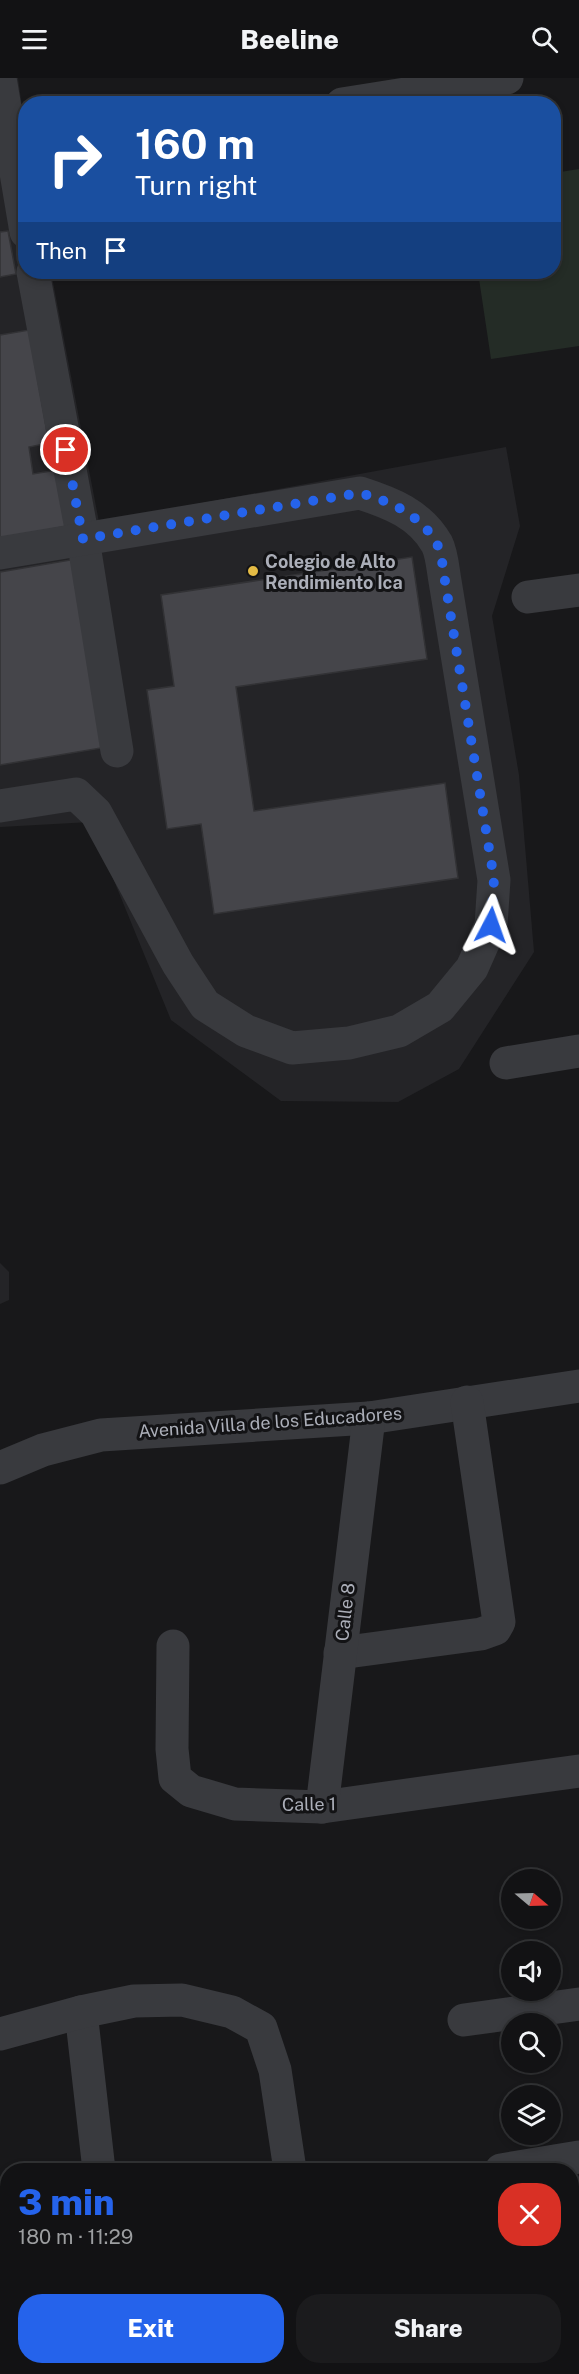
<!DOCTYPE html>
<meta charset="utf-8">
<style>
:root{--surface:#121214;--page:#1b1b1d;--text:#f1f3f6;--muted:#9c9ea0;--line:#313234;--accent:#2563eb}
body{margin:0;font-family:"Public Sans",sans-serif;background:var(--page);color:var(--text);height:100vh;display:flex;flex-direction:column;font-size:22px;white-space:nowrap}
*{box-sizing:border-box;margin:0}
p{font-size:20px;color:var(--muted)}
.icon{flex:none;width:33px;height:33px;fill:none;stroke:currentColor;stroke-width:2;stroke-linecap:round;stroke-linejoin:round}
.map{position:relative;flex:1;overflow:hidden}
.drawer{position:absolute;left:0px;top:2085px;width:579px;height:212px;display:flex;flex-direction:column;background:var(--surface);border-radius:24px 24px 0 0;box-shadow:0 3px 9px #0003,0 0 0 2px var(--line)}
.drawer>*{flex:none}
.hud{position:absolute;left:18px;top:18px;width:543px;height:183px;border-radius:24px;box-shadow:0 3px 9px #0003,0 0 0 2px var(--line);background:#1a4fa0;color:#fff;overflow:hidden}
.needle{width:39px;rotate:109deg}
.tools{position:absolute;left:501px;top:1791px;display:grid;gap:12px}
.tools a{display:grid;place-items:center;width:60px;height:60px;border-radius:50%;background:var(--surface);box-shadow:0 3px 9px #0003,0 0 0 2px var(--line);font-size:30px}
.pin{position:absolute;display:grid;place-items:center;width:51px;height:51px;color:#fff;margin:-26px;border:3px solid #fff;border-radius:50%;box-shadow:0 2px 6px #0007}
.me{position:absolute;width:66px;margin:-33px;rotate:4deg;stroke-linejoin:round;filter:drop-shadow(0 0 4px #0008)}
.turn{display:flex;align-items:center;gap:21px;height:126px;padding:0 18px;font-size:27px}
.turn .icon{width:78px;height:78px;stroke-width:2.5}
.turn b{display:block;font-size:42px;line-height:51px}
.then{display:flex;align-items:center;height:57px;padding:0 18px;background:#0003;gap:12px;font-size:22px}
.round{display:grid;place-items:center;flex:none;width:63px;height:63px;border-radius:24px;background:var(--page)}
.summary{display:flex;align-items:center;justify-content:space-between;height:102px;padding:0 18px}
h1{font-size:36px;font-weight:800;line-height:45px;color:var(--accent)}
.primary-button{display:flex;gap:12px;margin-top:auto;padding:12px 18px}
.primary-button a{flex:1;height:69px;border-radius:24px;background:var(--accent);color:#fff;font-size:24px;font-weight:800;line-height:69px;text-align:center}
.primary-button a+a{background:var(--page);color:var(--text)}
header{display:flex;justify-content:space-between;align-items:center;height:78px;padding:0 18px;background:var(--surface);font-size:27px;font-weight:800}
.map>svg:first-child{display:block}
.built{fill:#242427}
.green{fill:#242c26}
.building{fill:#45454a;stroke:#323235;stroke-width:1.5}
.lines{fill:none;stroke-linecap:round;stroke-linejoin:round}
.minor{stroke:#393a3e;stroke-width:33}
.route{stroke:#2563eb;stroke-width:10;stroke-dasharray:0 18}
.poi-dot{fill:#e4bb45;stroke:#131315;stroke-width:2}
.labels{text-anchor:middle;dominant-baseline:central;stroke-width:6;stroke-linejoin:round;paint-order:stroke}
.poi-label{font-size:18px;font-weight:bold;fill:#abaeb8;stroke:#131315;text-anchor:start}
.street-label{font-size:18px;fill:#abaeb8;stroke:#131315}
</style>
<header><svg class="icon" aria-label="menu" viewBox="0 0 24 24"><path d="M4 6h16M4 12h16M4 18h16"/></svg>Beeline<svg class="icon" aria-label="search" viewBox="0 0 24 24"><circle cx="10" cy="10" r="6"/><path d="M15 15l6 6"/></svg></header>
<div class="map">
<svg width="579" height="2296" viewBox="0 0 579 2296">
<rect width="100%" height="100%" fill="#18181a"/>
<!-- built -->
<g class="built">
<path d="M0,0H18L26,58V194H51L99,444L506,369L520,448L492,538L519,697L534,874L459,991L398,1024L281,1023L171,942L90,744L0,749Z"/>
<path d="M0,1185L9,1194V1222L0,1226Z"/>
</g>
<!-- green -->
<path class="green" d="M579,91V268L491,281L478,194H554V95Z"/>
<!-- building -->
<g class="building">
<path d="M8,153L16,196L0,199V154Z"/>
<path d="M29,252L49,365L29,369L33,396L57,392L67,448L0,461V257Z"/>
<path d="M412,479L427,581L236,609L254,733L445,705L458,800L214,836L201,746L167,751L147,612L174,608L161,517Z"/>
<path d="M76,481L107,669L0,687V494Z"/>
</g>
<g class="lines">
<!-- minor -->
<g class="minor">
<path d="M0,0L26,154"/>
<path d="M342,26L507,0"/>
<path d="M33,194L83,461L117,673"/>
<path d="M0,475L360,415C391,425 420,436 437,466C442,476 443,492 445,503L494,802L491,847L472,890L440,929L399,953L349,965L292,970L246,953L205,927L178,886L96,735L76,716L0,728"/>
<path d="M528,519L579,512"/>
<path d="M506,985L579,973"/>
<path d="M0,1390L43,1372L101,1357L369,1340L579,1308"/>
<path d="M173,1568L172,1671L175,1700L191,1713L235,1726L322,1729L579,1693"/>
<path d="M340,1575L481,1556L495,1551L499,1544L467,1324"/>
<path d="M322,1729L369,1340"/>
<path d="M81,1934L99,2092"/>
<path d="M464,1942L579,1926"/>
<path d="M0,1956L81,1934L134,1923L182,1922L232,1934L261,1950L275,1992L290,2092"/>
<path d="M501,2092L579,2079"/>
<path d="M0,2226L8,2228"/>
<path d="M572,2263L579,2262"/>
<path d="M320,2289L334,2296"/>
<path d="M105,2296L106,2289"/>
<path d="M361,2296L403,2289"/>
</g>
</g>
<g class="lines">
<!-- route -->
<path class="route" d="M66,372L83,461L360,415C391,424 420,436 437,466C442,476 443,492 445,503L494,801L491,847"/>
</g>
<!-- markers -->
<circle class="poi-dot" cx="253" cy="493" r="6"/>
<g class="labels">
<!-- poi labels -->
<g class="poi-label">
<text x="265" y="483">Colegio de Alto<tspan x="265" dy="21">Rendimiento Ica</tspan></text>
</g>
<!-- street labels -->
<g class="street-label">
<text transform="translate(270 1344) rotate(-4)">Avenida Villa de los Educadores</text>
<text transform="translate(345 1534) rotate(-83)">Calle 8</text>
<text transform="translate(309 1726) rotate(-1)">Calle 1</text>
</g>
</g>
</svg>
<div class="tools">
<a><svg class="needle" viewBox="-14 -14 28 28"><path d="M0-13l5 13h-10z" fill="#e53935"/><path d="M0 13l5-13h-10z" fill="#9c9ea0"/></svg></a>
<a><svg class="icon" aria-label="sound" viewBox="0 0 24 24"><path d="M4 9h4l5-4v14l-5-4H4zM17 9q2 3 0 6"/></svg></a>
<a><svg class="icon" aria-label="search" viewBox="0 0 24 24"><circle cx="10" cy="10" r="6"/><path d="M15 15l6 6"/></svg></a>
<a><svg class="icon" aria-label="layers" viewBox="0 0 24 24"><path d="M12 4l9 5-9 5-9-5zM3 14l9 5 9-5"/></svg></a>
</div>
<div class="pin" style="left:66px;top:372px;background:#d93025"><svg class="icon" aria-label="arrive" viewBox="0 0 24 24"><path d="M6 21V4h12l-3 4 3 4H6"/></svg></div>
<svg class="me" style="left:491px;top:847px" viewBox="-20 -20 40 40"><path d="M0-17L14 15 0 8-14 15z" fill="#2563eb" stroke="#fff" stroke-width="4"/></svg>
<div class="hud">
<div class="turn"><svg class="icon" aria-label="right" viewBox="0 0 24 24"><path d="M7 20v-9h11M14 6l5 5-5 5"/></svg><div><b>160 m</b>Turn right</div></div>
<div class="then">Then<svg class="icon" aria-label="arrive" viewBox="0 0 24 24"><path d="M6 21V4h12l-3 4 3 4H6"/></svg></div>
</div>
<section class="drawer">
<div class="summary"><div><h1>3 min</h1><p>180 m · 11:29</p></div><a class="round" style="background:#d93025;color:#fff"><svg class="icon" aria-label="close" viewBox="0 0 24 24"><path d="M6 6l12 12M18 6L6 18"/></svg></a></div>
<div class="primary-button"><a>Exit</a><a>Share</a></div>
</section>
</div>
